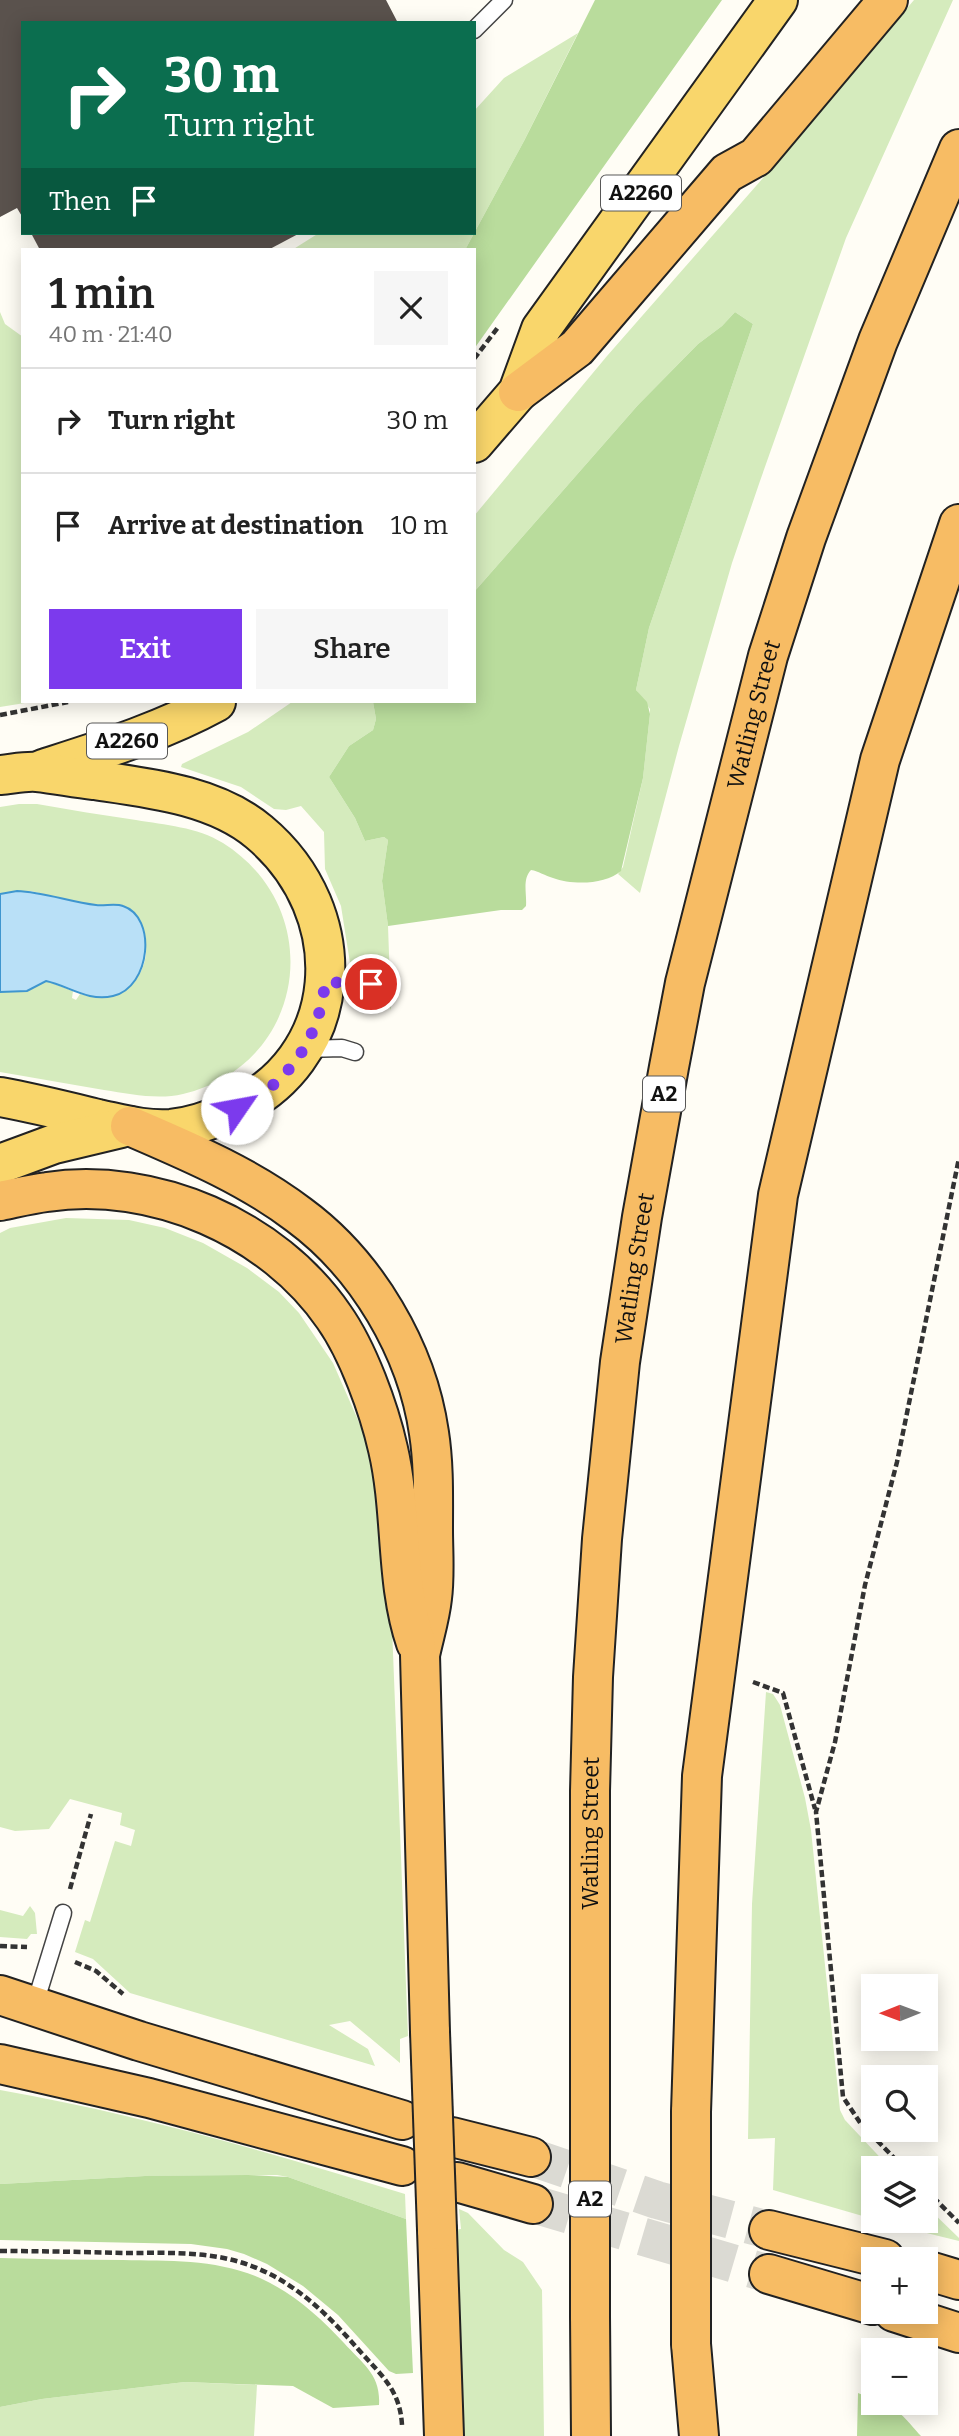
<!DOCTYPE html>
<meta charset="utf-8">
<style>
:root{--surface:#fff;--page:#f6f6f6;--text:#222;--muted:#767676;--line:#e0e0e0;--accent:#7c3aed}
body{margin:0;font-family:Bitter,serif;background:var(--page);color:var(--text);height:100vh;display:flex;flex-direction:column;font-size:26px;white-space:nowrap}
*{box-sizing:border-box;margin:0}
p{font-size:23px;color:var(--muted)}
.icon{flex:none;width:38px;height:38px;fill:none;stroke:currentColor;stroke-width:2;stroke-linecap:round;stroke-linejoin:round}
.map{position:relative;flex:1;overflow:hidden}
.panel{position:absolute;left:21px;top:248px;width:455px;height:455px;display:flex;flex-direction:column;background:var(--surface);border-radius:0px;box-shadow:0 4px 18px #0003}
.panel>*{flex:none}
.banner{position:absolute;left:21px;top:21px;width:455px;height:214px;border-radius:0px;box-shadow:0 4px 18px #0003;background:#0b6e4f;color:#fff;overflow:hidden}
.needle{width:46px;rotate:269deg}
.controls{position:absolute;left:861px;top:1974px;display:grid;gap:14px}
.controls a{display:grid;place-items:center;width:77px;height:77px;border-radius:0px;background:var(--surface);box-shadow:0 4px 18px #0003;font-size:35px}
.pin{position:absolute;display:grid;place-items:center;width:60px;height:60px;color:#fff;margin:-30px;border:4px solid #fff;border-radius:50%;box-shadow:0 2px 7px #0007}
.me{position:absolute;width:77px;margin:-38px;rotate:57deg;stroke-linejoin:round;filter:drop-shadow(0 0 5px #0008)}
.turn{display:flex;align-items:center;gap:24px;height:147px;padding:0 28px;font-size:32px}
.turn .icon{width:91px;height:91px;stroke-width:2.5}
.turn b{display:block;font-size:49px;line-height:60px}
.then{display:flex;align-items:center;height:66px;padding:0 28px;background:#0003;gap:14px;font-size:26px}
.round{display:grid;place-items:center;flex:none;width:74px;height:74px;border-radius:0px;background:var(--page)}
.head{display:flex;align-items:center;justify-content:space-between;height:119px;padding:0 28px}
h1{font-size:42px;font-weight:600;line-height:52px}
.button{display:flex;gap:14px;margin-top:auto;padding:14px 28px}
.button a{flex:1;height:80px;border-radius:0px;background:var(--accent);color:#fff;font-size:28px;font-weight:600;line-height:80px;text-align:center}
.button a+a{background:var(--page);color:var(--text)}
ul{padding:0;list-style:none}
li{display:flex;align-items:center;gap:21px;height:105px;padding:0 28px;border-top:2px solid var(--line)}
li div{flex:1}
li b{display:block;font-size:26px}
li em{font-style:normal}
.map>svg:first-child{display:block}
.green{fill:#d5ebbd}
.forest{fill:#b9dc9c}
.water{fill:#b9e0f7;stroke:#3f96cf;stroke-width:2}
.building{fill:#5a524d}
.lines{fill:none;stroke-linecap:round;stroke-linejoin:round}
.trunk-tunnel{stroke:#dbdad3;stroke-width:38;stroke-dasharray:38 19;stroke-linecap:butt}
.service-casing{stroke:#444;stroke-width:19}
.primary-casing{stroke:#222;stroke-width:42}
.trunk-casing{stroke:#222;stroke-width:42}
.path{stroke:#333;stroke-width:4.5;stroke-dasharray:7 3.5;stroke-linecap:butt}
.service{stroke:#fff;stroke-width:16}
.primary{stroke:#f9d66b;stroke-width:38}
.trunk{stroke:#f7bc64;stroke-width:38}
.trunk-bridge-casing{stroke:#222;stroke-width:42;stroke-linecap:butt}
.trunk-bridge{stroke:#f7bc64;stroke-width:38}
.route{stroke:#7c3aed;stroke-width:12;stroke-dasharray:0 21.6}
.labels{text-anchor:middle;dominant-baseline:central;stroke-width:7;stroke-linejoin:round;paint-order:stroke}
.shield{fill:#fff;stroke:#585858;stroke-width:2}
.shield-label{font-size:21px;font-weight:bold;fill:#111}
.street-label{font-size:23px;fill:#111;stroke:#fff}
</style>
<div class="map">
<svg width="959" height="2436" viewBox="0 0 959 2436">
<rect width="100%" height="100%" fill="#fffdf5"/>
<!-- green -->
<g class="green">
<path d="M914,0H953L846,238L760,481L732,563L679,746L640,893L618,874L623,867L643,778L650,714V709L636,690L649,628L753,324L735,312L722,326L698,344L638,405L474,592V516L607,356L763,178Z"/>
<path d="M578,33L524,141L465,250H292L319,233H474V111L504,78Z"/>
<path d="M0,312L5,324L23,337V702H31L0,707Z"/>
<path d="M292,702H373L376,719L373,730L349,746L329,777L355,818L365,841L384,837L388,840L382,881L388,926L391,1010L367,961L350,963L341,906L325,869L324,832L301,806L286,810L274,809L241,787L181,767L182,764L248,732Z"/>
<path d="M19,804H37C70,810 103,815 136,820C165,825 197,827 223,843C329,910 306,1065 183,1094C158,1100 130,1094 104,1090C69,1084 35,1078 0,1072V992L27,991L46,981L73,991L72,998L76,1000L80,994C143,1013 168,937 124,906L84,904L31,891L0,894V807Z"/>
<path d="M66,1218L129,1220L165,1228L203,1243L247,1268L279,1292L299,1313L333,1363L365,1436L381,1517L392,1627L408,2036L400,2039V2063L350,2021L329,2025L368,2049L375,2066L130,1993L93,1959L75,1952L85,1920L90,1922L115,1841L131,1846L135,1830L120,1825L122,1813L70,1799L49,1829L15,1831L0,1827V1233L10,1228Z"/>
<path d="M766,1692L773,1694L780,1705L805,1798L811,1830L840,2110L845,2120L890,2168H873V2219L773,2190L775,2138L748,2139L752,1904Z"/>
<path d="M30,1906L35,1913L37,1934H31L27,1939L0,1937V1910L23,1916Z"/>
<path d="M0,2090C138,2114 271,2153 405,2194L406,2219L288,2177L277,2175L145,2176L0,2184Z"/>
<path d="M926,2206L959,2238V2241L878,2221H926Z"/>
<path d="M459,2209L468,2213L504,2250L523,2262L542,2290L544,2436H460L453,2230L461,2229Z"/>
<path d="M185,2382L257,2385L254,2436H0V2407L42,2399Z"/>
</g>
<!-- forest -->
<g class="forest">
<path d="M595,0H722L474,349V250H465L524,141Z"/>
<path d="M735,312L753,324L649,628L636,690L647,702L650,714L643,778L621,871C605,885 572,885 553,878C545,876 539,871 531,870C522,879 527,894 526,906L522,910H501L388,926L382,881L388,840L384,837L365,841L355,818L329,777L349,746L373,730L376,719L373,702H474V592L638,405L698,344L722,326Z"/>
<path d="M248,2175L288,2177L406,2219L413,2373L396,2374L389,2371L338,2315L303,2286L267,2264L244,2254L227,2249L191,2244L0,2240V2184L145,2176Z"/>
<path d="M0,2258C41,2259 82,2260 123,2260C170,2261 216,2259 260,2278C293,2293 320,2317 344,2343C363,2364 381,2375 379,2405L333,2408L293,2386L185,2382L42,2399L0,2407Z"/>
<path d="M858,2393L873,2399V2403C896,2403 907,2421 921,2436H857Z"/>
</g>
<!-- water -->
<path class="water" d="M17,891C44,892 70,902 96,905C105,906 116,903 123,906C157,917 151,987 113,996C88,1002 69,986 46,981L27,991L0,992V894Z"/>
<!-- building -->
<g class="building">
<path d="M0,0H386L398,23H23V218L17,208L0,217Z"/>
<path d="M31,233H300L268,250H40Z"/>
</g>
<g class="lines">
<!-- trunk-tunnel -->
<g class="trunk-tunnel">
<path d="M531,2157L657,2200L769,2230"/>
<path d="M533,2204L769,2274"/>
</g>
<defs>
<g id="service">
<path d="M474,30L504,0"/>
<path d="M325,982L371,984"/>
<path d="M305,1049L342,1048L355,1052"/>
<path d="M34,2007L63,1913"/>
</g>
<g id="primary">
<path d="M474,443L518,392L541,329L778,0"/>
<path d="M43,769C102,750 161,732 216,702"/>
<path d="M0,775C12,774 25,771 37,772C56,774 75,778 94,780C149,788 215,795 259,832C355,912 349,1062 226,1113C209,1121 190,1127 171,1129C146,1131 122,1124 98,1119C65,1111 33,1103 0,1097"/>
<path d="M0,1164L54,1144L121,1128"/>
</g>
<g id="trunk">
<path d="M518,392L577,348L727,173L756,157L888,0"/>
<path d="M130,1126C188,1151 248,1176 299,1215C367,1265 417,1350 429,1433C434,1465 433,1497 433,1529C433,1552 435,1576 432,1598C430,1617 424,1636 420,1655L430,2032"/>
<path d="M0,1201C15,1198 31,1194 47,1192C154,1176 273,1228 334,1317C358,1351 379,1409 388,1449C403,1513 395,1582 416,1643"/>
<path d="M0,1995L139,2041L402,2120"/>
<path d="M0,2064L149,2098L402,2166"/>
<path id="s1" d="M590,2083V1791L593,1677L602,1539L620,1362L642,1217L669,1067L685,983L768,656L806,538L878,341L959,149"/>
<path d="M691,2112L702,1776L778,1195L880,760L959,524"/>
<path d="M452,2137L531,2157"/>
<path d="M457,2182L533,2204"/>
<path d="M437,2230L444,2436"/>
<path d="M769,2230L885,2259"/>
<path d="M926,2270L959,2280"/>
<path d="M769,2274L873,2305"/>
<path d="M894,2312L959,2333"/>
<path d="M590,2316L591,2436"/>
<path d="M691,2344L699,2436"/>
</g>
</defs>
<!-- service casing -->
<use href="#service" class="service-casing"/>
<!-- primary casing -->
<use href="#primary" class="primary-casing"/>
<!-- trunk casing -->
<use href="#trunk" class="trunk-casing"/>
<!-- path -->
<g class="path">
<path d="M474,359L499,326"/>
<path d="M0,715L68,702"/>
<path d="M753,1682L783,1693L815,1809"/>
<path d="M70,1889L91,1814"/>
<path d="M0,1946L27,1947"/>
<path d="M75,1962L96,1971L123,1994"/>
<path d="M904,2168L861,2124L843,2097L816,1812L835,1742L865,1585L897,1462L959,1158"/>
<path d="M926,2190L959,2223"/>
<path d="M0,2251C41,2251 82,2252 123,2253C169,2253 216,2250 259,2269C299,2286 330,2317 358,2349C380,2374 400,2389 402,2425"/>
</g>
<!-- service -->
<use href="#service" class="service"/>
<!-- primary -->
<use href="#primary" class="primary"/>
<!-- trunk -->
<use href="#trunk" class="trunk"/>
<defs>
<g id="trunk-bridge">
<path d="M430,2032L437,2230"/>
<path d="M590,2083V2316"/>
<path d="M691,2112V2344"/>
</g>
</defs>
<!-- trunk-bridge casing -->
<use href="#trunk-bridge" class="trunk-bridge-casing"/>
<!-- trunk-bridge -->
<use href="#trunk-bridge" class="trunk-bridge"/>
</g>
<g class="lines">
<!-- route -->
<path class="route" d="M237,1108C289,1084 320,1037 325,982L371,984"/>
</g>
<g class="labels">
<!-- shield labels -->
<g class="shield">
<rect x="601" y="175.5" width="80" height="35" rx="5"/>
<rect x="87" y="723.5" width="80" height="35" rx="5"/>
<rect x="643" y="1076.5" width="42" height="35" rx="5"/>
<rect x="569" y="2181.5" width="42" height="35" rx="5"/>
</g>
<g class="shield-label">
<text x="641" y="193">A2260</text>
<text x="127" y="741">A2260</text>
<text x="664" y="1094">A2</text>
<text x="590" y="2199">A2</text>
</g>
<!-- street labels -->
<g class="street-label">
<text stroke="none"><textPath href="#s1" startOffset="1384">Watling Street</textPath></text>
<text stroke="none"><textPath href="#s1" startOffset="817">Watling Street</textPath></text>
<text stroke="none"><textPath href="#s1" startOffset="250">Watling Street</textPath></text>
</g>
</g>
</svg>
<div class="controls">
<a><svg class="needle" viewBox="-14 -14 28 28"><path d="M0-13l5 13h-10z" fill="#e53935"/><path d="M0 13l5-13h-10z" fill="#767676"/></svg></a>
<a><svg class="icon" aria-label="search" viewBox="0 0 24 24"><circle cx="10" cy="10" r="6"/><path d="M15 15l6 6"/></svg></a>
<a><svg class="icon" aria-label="layers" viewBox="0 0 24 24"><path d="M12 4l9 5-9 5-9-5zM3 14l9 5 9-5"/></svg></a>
<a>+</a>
<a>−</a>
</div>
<div class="pin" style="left:371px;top:984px;background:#d93025"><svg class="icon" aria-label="arrive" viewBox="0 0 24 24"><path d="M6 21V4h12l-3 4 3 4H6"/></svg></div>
<svg class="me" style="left:237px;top:1108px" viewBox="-20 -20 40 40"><circle r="19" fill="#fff"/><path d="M0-13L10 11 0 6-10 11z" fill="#7c3aed"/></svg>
<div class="banner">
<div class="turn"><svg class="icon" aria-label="right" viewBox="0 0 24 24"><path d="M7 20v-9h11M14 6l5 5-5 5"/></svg><div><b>30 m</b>Turn right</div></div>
<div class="then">Then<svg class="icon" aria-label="arrive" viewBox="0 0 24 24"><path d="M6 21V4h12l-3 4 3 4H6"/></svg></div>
</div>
<section class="panel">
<div class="head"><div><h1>1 min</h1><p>40 m · 21:40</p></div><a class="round"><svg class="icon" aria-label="close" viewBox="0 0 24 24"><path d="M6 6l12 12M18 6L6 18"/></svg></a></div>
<ul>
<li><svg class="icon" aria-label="right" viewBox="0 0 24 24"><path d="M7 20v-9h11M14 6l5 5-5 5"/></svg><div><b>Turn right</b></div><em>30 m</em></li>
<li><svg class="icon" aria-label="arrive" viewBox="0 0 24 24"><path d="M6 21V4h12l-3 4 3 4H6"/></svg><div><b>Arrive at destination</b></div><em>10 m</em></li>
</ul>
<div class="button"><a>Exit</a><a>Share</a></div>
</section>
</div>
